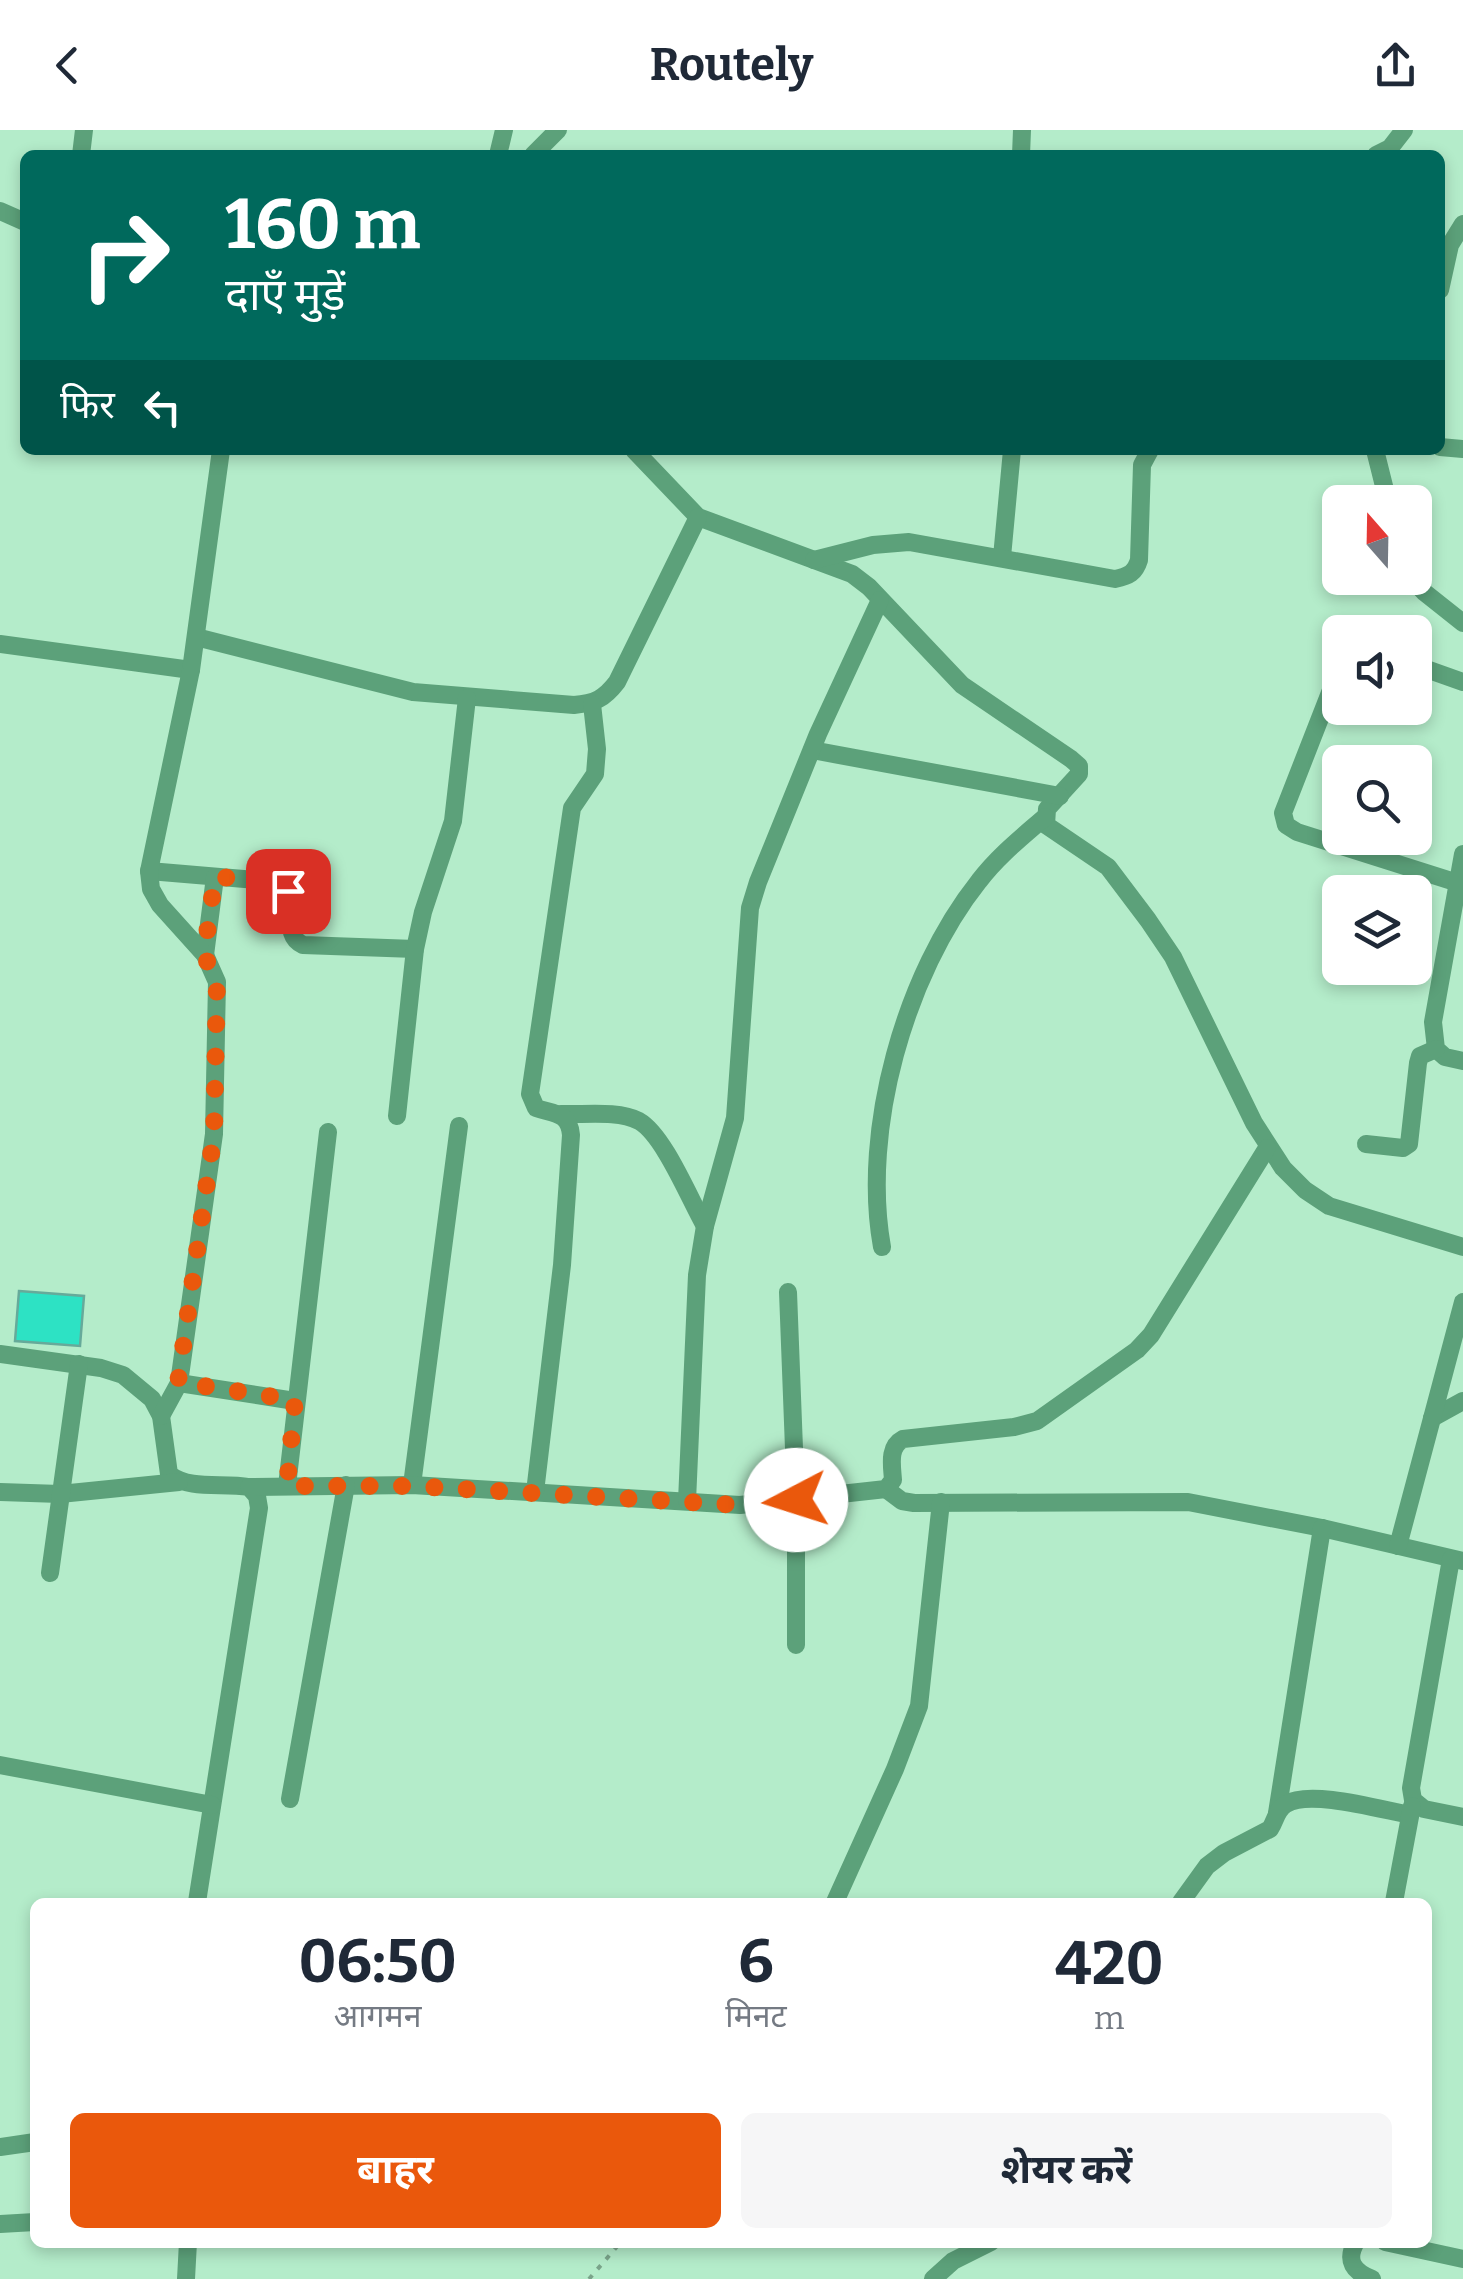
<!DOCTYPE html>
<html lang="hi">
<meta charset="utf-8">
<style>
:root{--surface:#fff;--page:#f6f6f7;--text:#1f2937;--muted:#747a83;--accent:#ea580c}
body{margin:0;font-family:Bitter,"Noto Sans Devanagari",serif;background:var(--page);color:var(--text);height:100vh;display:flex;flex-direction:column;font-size:38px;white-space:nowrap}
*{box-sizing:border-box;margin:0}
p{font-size:32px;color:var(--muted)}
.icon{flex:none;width:55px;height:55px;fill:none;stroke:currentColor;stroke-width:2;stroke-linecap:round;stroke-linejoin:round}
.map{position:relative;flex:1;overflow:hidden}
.panel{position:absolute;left:30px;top:1768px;width:1402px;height:350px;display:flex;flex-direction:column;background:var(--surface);border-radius:15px;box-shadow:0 5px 15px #0003}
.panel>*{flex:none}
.guide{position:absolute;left:20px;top:20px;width:1425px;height:305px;border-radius:15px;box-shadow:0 5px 15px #0003;background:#00695c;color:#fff;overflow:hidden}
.needle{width:65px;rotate:340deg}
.buttons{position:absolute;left:1322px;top:355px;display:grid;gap:20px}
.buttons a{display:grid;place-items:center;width:110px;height:110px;border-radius:15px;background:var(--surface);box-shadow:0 5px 15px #0003;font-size:50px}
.pin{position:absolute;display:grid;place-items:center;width:85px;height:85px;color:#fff;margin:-42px;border-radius:20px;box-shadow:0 5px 15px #0006}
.me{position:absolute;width:110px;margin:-55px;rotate:265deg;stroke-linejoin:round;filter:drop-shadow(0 0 8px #0008)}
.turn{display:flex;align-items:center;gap:35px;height:210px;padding:0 40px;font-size:45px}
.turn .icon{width:130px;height:130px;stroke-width:2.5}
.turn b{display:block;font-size:70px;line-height:85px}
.then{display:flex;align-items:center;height:95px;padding:0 40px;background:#0003;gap:20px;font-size:38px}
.eta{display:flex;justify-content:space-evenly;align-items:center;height:170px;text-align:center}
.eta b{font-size:60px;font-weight:700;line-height:70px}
.cta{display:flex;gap:20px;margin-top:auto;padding:20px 40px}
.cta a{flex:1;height:115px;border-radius:15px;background:var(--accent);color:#fff;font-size:40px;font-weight:700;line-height:115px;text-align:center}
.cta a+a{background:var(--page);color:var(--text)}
header{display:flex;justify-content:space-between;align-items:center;height:130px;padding:0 40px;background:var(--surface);font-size:45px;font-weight:700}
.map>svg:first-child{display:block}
.building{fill:#2de2c4;stroke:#66aa9a;stroke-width:2.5}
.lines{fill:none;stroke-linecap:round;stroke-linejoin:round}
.path{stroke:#7aa48a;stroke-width:4;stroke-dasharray:5 8;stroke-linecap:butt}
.street{stroke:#5ca17a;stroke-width:18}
.route{stroke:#ea580c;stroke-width:18;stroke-dasharray:0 32.4}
</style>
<header><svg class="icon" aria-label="back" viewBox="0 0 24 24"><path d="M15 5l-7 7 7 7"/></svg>Routely<svg class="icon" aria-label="share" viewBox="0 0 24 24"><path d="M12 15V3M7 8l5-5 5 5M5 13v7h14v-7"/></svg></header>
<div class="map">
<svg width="1463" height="2149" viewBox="0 0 1463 2149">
<rect width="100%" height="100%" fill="#b4ecca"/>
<!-- building -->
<path class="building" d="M19,1161L84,1166L80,1216L15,1211Z"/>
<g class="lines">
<!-- path -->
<path class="path" d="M589,2149L621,2112"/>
<!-- street -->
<g class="street">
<path d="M81,25L84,0"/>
<path d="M498,25L504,0"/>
<path d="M533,25L558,0"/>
<path d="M1021,25L1022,0"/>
<path d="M1376,25L1390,18L1404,0"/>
<path d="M0,81L25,92"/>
<path d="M1440,160L1450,115L1463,94"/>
<path d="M1440,317L1463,319"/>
<path d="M634,320L698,387L852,444L869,457L962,555L1071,629L1079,636V644L1047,679L1046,695L1108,737L1148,790L1173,827L1254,993L1283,1038L1305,1060L1329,1076L1463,1117"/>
<path d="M1375,320L1388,372"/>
<path d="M1002,427L1012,320"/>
<path d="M814,430L873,415L909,412L1115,449C1129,446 1135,443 1139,430L1142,335L1150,320"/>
<path d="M1411,448L1424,462L1463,493"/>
<path d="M196,507L413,562L574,575C595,573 604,569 617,552L698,387"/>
<path d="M0,514L191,540"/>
<path d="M1415,535L1463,552"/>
<path d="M1340,537L1283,683L1286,695L1297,702L1458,753"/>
<path d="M812,620L1060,666"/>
<path d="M1463,724L1433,892L1436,919L1445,927L1463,931"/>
<path d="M149,741L269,751C311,765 275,802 303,815L415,819"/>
<path d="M205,825L215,747"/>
<path d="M561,984C584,985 618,980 639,991C664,1005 690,1070 705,1096"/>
<path d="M397,986L415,819L423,782L453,691L467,568"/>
<path d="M1366,1014L1403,1018L1409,1014L1418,933L1420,926L1436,919"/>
<path d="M882,1117C861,1000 905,844 979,751C998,726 1022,707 1045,687"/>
<path d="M788,1162L796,1371V1515"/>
<path d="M0,1224L101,1238L123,1245L152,1269L161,1286L169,1344C191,1361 222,1352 249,1357L257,1366L259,1378L197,1772"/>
<path d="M179,1253L295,1271"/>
<path d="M161,1286L179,1253L214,1004L217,852L205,825L160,775L151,759L149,741L191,540L221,320"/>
<path d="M1432,1288L1463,1271"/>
<path d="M412,1355L459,996"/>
<path d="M287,1356L328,1002"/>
<path d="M249,1357L412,1355L740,1375L886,1359L893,1350C892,1335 888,1317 903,1309L1014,1297L1037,1291L1137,1220L1151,1205L1267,1018"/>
<path d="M886,1359L902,1371L914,1373L1188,1372L1322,1398L1463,1431"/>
<path d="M0,1362L60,1364L179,1352"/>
<path d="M535,1362L562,1135L571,1005C569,982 554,984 536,978L530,964L572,678L595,644L597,619L592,574"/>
<path d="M687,1371L697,1145L705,1096L735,988L750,778L758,752L818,604L880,470"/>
<path d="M1398,1416L1463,1172"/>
<path d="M1451,1429L1411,1658L1413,1670L1424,1679L1463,1687"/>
<path d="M50,1443L79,1234"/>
<path d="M0,1635L212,1675"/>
<path d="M290,1669L346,1355"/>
<path d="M1277,1683L1322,1398"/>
<path d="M835,1772L895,1639L919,1576L941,1372"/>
<path d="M1181,1772L1207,1736L1224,1723L1270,1699C1276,1690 1276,1680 1286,1674C1310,1659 1382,1680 1410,1685"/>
<path d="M1394,1772L1412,1676"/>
<path d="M0,2017L35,2012"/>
<path d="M0,2094L35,2092"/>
<path d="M1356,2112C1345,2131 1354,2142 1372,2149"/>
<path d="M1385,2112L1463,2129"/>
<path d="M186,2149L188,2112"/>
<path d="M933,2149L953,2131L991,2112"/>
</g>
</g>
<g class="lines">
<!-- route -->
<path class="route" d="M288,761L269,750L215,747L204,825L217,852L214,1004L178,1252L295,1270L287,1356H412L740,1375L796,1370"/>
</g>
</svg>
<div class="buttons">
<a><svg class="needle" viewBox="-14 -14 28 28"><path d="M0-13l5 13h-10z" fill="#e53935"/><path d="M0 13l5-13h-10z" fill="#747a83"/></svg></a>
<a><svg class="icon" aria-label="sound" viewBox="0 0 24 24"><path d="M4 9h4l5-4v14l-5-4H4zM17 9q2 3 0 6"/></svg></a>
<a><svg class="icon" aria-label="search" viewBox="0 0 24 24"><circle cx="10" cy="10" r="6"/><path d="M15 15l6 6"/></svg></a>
<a><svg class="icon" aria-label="layers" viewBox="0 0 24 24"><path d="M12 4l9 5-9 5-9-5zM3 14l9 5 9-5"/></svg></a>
</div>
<div class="pin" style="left:288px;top:761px;background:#d93025"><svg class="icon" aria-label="arrive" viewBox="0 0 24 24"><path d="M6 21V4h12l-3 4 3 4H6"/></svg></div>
<svg class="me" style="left:796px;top:1370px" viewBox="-20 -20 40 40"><circle r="19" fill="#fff"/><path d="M0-13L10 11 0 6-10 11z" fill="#ea580c"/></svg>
<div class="guide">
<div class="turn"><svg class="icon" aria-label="right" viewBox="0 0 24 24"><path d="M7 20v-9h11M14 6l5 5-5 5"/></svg><div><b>160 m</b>दाएँ मुड़ें</div></div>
<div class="then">फिर<svg class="icon" aria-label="left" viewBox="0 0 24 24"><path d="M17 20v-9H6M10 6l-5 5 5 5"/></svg></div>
</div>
<section class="panel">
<div class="eta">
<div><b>06:50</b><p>आगमन</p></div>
<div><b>6</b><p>मिनट</p></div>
<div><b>420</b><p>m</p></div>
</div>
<div class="cta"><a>बाहर</a><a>शेयर करें</a></div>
</section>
</div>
